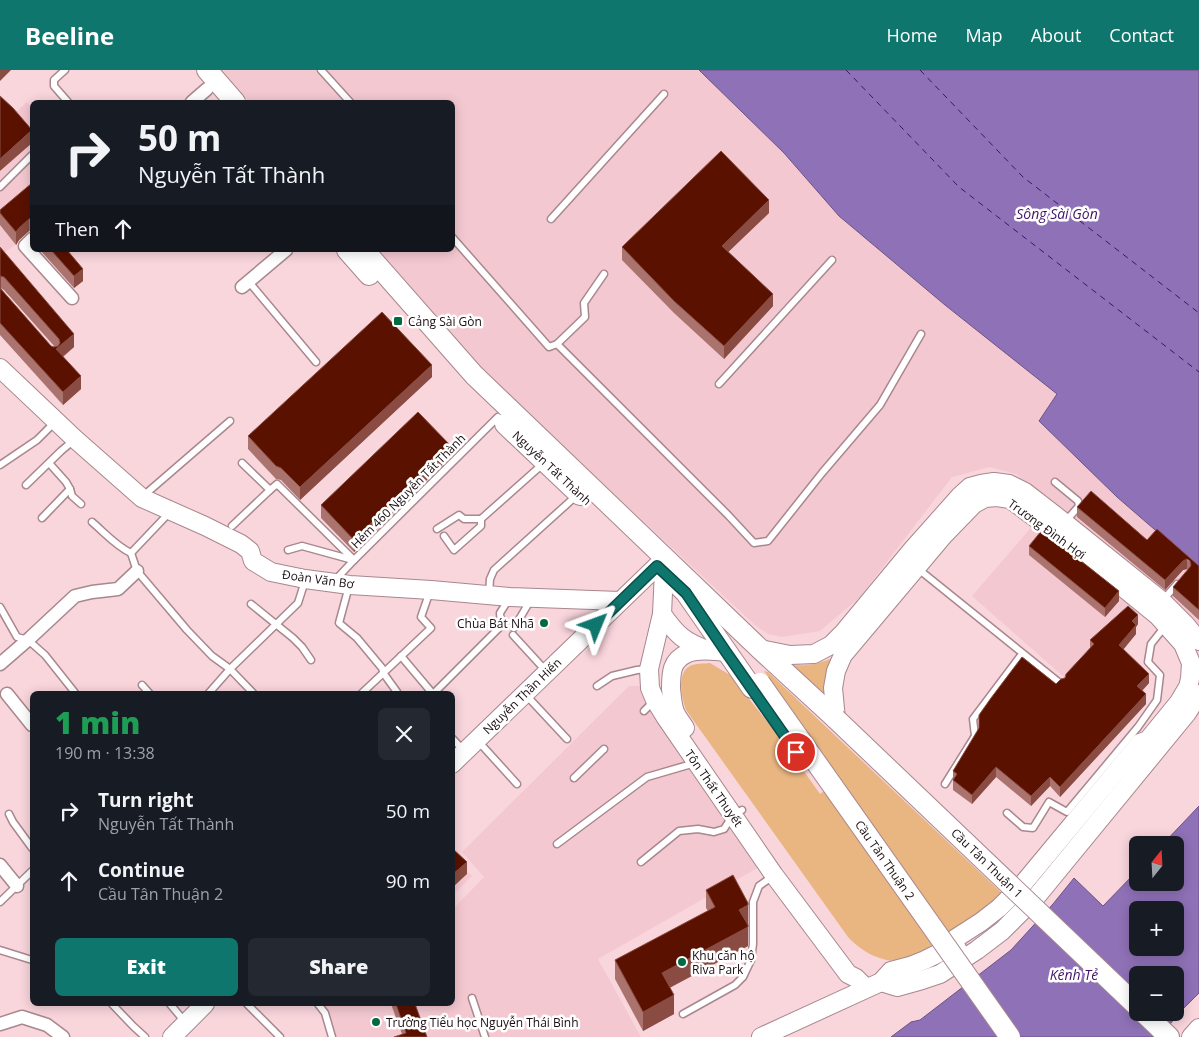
<!DOCTYPE html>
<meta charset="utf-8">
<style>
:root{--surface:#171b24;--page:#242831;--text:#f1f3f6;--muted:#9ea1a6;--accent:#0f766e}
body{margin:0;font-family:"Open Sans",sans-serif;background:var(--page);color:var(--text);height:100vh;display:flex;flex-direction:column;font-size:19px;white-space:nowrap}
*{box-sizing:border-box;margin:0}
p{font-size:16px;color:var(--muted)}
.icon{flex:none;width:28px;height:28px;fill:none;stroke:currentColor;stroke-width:2;stroke-linecap:round;stroke-linejoin:round}
.map{position:relative;flex:1;overflow:hidden}
.sheet{position:absolute;left:30px;top:621px;width:425px;height:315px;display:flex;flex-direction:column;background:var(--surface);border-radius:8px;box-shadow:0 2px 12px #0003}
.sheet>*{flex:none}
.guide{position:absolute;left:30px;top:30px;width:425px;height:152px;border-radius:8px;box-shadow:0 2px 12px #0003;background:#171b24;color:var(--text);overflow:hidden}
.needle{width:32px;rotate:18deg}
.controls{position:absolute;left:1129px;top:766px;display:grid;gap:10px}
.controls a{display:grid;place-items:center;width:55px;height:55px;border-radius:8px;background:var(--surface);box-shadow:0 2px 12px #0003;font-size:25px}
.pin{position:absolute;display:grid;place-items:center;width:42px;height:42px;color:#fff;margin:-21px;border:2px solid #fff;border-radius:50%;box-shadow:0 1px 5px #0007}
.me{position:absolute;width:55px;margin:-28px;rotate:46deg;stroke-linejoin:round;filter:drop-shadow(0 0 4px #0008)}
.turn{display:flex;align-items:center;gap:18px;height:105px;padding:0 25px;font-size:22px}
.turn .icon{width:65px;height:65px;stroke-width:2.5}
.turn b{display:block;font-size:35px;line-height:42px}
.then{display:flex;align-items:center;height:48px;padding:0 25px;background:#0003;gap:10px;font-size:19px}
.round{display:grid;place-items:center;flex:none;width:52px;height:52px;border-radius:8px;background:var(--page)}
.summary{display:flex;align-items:center;justify-content:space-between;height:85px;padding:0 25px}
h1{font-size:30px;font-weight:800;line-height:38px;color:#1e9e55}
.button{display:flex;gap:10px;margin-top:auto;padding:10px 25px}
.button a{flex:1;height:58px;border-radius:8px;background:var(--accent);color:#fff;font-size:20px;font-weight:800;line-height:58px;text-align:center}
.button a+a{background:var(--page);color:var(--text)}
ul{padding:0;list-style:none}
li{display:flex;align-items:center;gap:15px;height:70px;padding:0 25px}
li div{flex:1}
li b{display:block;font-size:19px}
li em{font-style:normal}
header{display:flex;align-items:center;gap:30px;box-sizing:border-box;height:70px;padding:0 25px;background:var(--accent);color:#fff}
header strong{font-size:24px}
nav{display:flex;gap:28px;margin-inline-start:auto;font-size:18px}
.map>svg:first-child{display:block}
.built{fill:#f4c8d1}
.green{fill:#e9b580}
.water{fill:#8f71b7;stroke:#6c5385;fill-rule:evenodd}
.lines{fill:none;stroke-linecap:round;stroke-linejoin:round}
.ferry{stroke:#411368;stroke-width:1;stroke-dasharray:6 5;stroke-linecap:butt}
.lane-casing{stroke:#a8878e;stroke-width:9}
.street-casing{stroke:#a8878e;stroke-width:15}
.secondary-casing{stroke:#a8878e;stroke-width:20}
.primary-casing{stroke:#a8878e;stroke-width:22}
.lane{stroke:#fff;stroke-width:6}
.street{stroke:#fff;stroke-width:12}
.secondary{stroke:#fff;stroke-width:18}
.primary{stroke:#fff;stroke-width:20}
.primary-bridge-casing{stroke:#a8878e;stroke-width:22;stroke-linecap:butt}
.primary-bridge{stroke:#fff;stroke-width:20}
.wall{fill:#aa736e;fill-rule:evenodd}
.shaded-wall{fill:#8a4c42}
.building{fill:#5a1100;stroke:#8a4c42}
.route-casing{stroke:#0a4d48;stroke-width:12}
.route{stroke:#0f766e;stroke-width:9}
.poi-dot{fill:#006a41;stroke:#fff;stroke-width:2}
.labels{text-anchor:middle;dominant-baseline:central;stroke-width:5;stroke-linejoin:round;paint-order:stroke}
.poi-label{font-size:12px;fill:#1a0e11;stroke:#fff;text-anchor:start}
.street-label{font-size:12px;fill:#1a0e11;stroke:#fff}
.water-label{font-size:14px;font-style:italic;fill:#411368;stroke:#fff}
</style>
<header>
<strong>Beeline</strong>
<nav><a>Home</a><a>Map</a><a>About</a><a>Contact</a></nav>
</header>
<div class="map">
<svg width="1199" height="967" viewBox="0 0 1199 967">
<rect width="100%" height="100%" fill="#f9d5dc"/>
<!-- built -->
<g class="built">
<path d="M220,0H699L784,83L839,146L945,235L1057,324L1039,351L1117,427L1199,498V561L1016,404L990,397L952,407L860,527L820,561L782,567L768,564L755,555L587,399L483,301L378,180H452V32H249Z"/>
<path d="M0,25L16,42L27,32L32,38V162L0,186Z"/>
<path d="M1035,453L1144,537L1074,616L972,526Z"/>
<path d="M629,616H645L759,797L598,889L641,967H333L319,934H452L453,839L484,807L462,782Z"/>
<path d="M453,787L472,806L453,825Z"/>
</g>
<!-- green -->
<g class="green">
<path d="M835,587L827,629L790,595C809,596 818,594 835,587Z"/>
<path d="M710,593L730,605L784,673L820,724L840,709L764,601L768,602L1006,827L912,888C907,889 902,891 897,891C878,891 860,880 848,867L686,640C682,629 676,603 690,596C696,593 703,594 710,593Z"/>
</g>
<!-- water -->
<g class="water">
<path d="M699,0H1199V498L1117,427L1039,351L1057,324L945,235L839,146L784,83Z"/>
<path d="M1199,736V923L1176,946L1161,967H891L911,952L920,950L1011,880L1053,834L1074,808L1103,836L1137,801L1138,812H1175V775H1162ZM1138,840H1175V878H1138ZM1138,905H1175V942H1138Z"/>
</g>
<g class="lines">
<!-- ferry -->
<g class="ferry">
<path d="M846,0L959,117L1199,302"/>
<path d="M920,0L1023,107L1199,243"/>
</g>
<defs>
<g id="lane">
<path d="M65,0L54,10V16L68,32"/>
<path d="M321,0L350,32"/>
<path d="M0,117L32,85"/>
<path d="M551,149L664,24"/>
<path d="M452,167L549,277L557,274L585,247L584,233L604,204"/>
<path d="M249,212L316,292"/>
<path d="M557,274L728,445L754,473L768,471L822,403L880,335L921,264"/>
<path d="M719,314L832,190"/>
<path d="M242,393L270,420L277,414L354,490"/>
<path d="M0,395L37,370L55,352"/>
<path d="M1055,412L1078,431L1079,436L1065,452"/>
<path d="M26,415L61,381L74,370"/>
<path d="M70,419L72,426L81,434"/>
<path d="M142,427L230,351"/>
<path d="M42,448L70,419L66,412L49,393"/>
<path d="M92,452C105,463 116,476 131,483"/>
<path d="M232,456L270,420"/>
<path d="M437,459L459,445L464,449H481"/>
<path d="M444,466L454,480L481,456V449L544,393"/>
<path d="M288,480L302,476L353,490"/>
<path d="M131,483L137,501L187,560L212,586L230,599L254,624"/>
<path d="M131,483L170,442"/>
<path d="M917,498L1061,614"/>
<path d="M338,512L339,506L354,490L498,347"/>
<path d="M349,516L339,553L357,568L382,598L384,604L397,622"/>
<path d="M489,524L490,509L494,500L576,426"/>
<path d="M1162,531L1177,514"/>
<path d="M251,534L293,568L302,577L311,590"/>
<path d="M0,537L17,567L28,570L45,585L76,624"/>
<path d="M514,558L530,531"/>
<path d="M513,565L546,601"/>
<path d="M401,586L433,624"/>
<path d="M142,615L150,624"/>
<path d="M597,616L612,606L637,600L649,599"/>
<path d="M208,624L230,599L298,533L305,511"/>
<path d="M361,624L431,558L421,547L430,521"/>
<path d="M433,624L501,556L500,543L509,529"/>
<path d="M526,625L567,669"/>
<path d="M644,641L654,631"/>
<path d="M452,668L464,681"/>
<path d="M478,671L517,714"/>
<path d="M574,708L604,679"/>
<path d="M945,714L975,666L973,649L1022,584"/>
<path d="M1007,743L1023,757L1033,758L1049,732L1067,742L1138,657L1157,630L1160,605L1148,592L1151,574L1166,555"/>
<path d="M9,744L13,752L32,778"/>
<path d="M557,774L647,707L695,693"/>
<path d="M641,792L679,761L698,759L714,762L724,759L733,745L742,740"/>
<path d="M0,832L32,801"/>
<path d="M0,880L32,890"/>
<path d="M472,928L485,967"/>
<path d="M112,934L133,956L145,967"/>
<path d="M170,934L185,952"/>
<path d="M247,934L280,967"/>
<path d="M318,934L325,943L332,967"/>
<path d="M683,944L735,915L743,907L751,890L753,874V832L759,816L773,806"/>
</g>
<g id="street">
<path d="M192,32L207,19"/>
<path d="M32,169L25,176L72,228"/>
<path d="M242,217L286,180"/>
<path d="M0,594L30,568L75,526L92,522L118,519L137,501"/>
<path d="M7,624L32,655"/>
<path d="M0,795L17,816"/>
<path d="M0,954L22,947L47,955L63,967"/>
</g>
<g id="secondary">
<path d="M0,298L75,369L142,428L205,456L241,474L250,481L253,491L271,502L305,509L350,515L431,520L510,527L620,531"/>
<path d="M664,501L662,544L649,599L650,618L655,630L666,648L774,805L848,904L856,908L866,918"/>
<path d="M662,544C677,565 683,571 707,580"/>
<path d="M760,579L790,585L814,584L831,575L844,562L912,480L960,426L970,417L981,414L994,412L1009,414L1025,422L1065,453L1162,531L1185,554L1199,571"/>
<path d="M836,649L833,618L836,601L843,585L943,466L974,434L985,428L997,427L1010,429L1060,466L1158,546L1183,574L1191,593L1190,609L1188,617L1179,632L1148,670L1140,673L1022,815L999,838L981,852L953,870L945,880"/>
<path d="M685,658C682,653 677,647 675,642C672,634 672,626 671,619C671,603 671,590 688,583C699,578 714,581 726,582"/>
<path d="M452,694L657,496"/>
<path d="M881,912L897,917L922,910L940,904L977,880L1002,861L1037,826L1187,643L1199,624"/>
<path d="M172,967L205,934"/>
<path d="M761,967L881,912L891,901L910,896L925,890L945,880L957,878"/>
<path d="M1191,967L1199,958"/>
</g>
<g id="primary">
<path d="M207,0L235,32"/>
<path d="M347,180L369,205"/>
<path d="M364,180L474,305L760,579L836,649"/>
<path d="M505,354L580,425"/>
<path d="M677,514L686,523L752,618"/>
<path d="M1143,942L1169,967"/>
</g>
</defs>
<!-- lane casing -->
<use href="#lane" class="lane-casing"/>
<!-- street casing -->
<use href="#street" class="street-casing"/>
<!-- secondary casing -->
<use href="#secondary" class="secondary-casing"/>
<!-- primary casing -->
<use href="#primary" class="primary-casing"/>
<!-- lane -->
<use href="#lane" class="lane"/>
<!-- street -->
<use href="#street" class="street"/>
<!-- secondary -->
<use href="#secondary" class="secondary"/>
<!-- primary -->
<use href="#primary" class="primary"/>
<defs>
<g id="primary-bridge">
<path d="M760,613L1010,967"/>
<path d="M836,649L1138,937"/>
</g>
</defs>
<!-- primary-bridge casing -->
<use href="#primary-bridge" class="primary-bridge-casing"/>
<!-- primary-bridge -->
<use href="#primary-bridge" class="primary-bridge"/>
</g>
<!-- wall -->
<g class="wall">
<path d="M32,113V161H29L19,170L16,175L0,155V140Z"/>
<path d="M769,143L728,182L773,236L724,289L674,243L622,190V177Z"/>
<path d="M0,177L74,277L63,287L81,319L63,335L0,265ZM0,218L4,220L55,277L51,276Z"/>
<path d="M40,180H67L83,211L74,218Z"/>
<path d="M432,307L300,430L281,410L276,409L248,379V366Z"/>
<path d="M450,387L354,482L321,448V435Z"/>
<path d="M1077,437L1147,470L1199,496V550L1173,526V517L1188,500L1187,499L1183,500L1165,520L1077,447Z"/>
<path d="M1029,476L1119,531L1105,547L1029,485Z"/>
<path d="M1138,554L1136,557V564L1123,579L1149,613L1142,621L1146,634L1060,727L1050,716L1031,736L996,707L972,734L953,720V701L979,659V645L1056,614L1065,608L1090,578V570Z"/>
<path d="M706,820L748,854H747L748,876L670,917L674,944L643,961L615,909V890L708,841L706,838Z"/>
<path d="M391,934H415L427,967L402,964Z"/>
</g>
<!-- shaded-wall -->
<g class="shaded-wall">
<path d="M0,0H11L0,11Z"/>
<path d="M32,60V73L0,101V89Z"/>
<path d="M769,130V143L722,188V176Z"/>
<path d="M29,149V161L19,170L16,175V162L19,158Z"/>
<path d="M83,199V211L74,218V206Z"/>
<rect x="0" y="206" width="1" height="12"/>
<path d="M773,224V236L724,289V276Z"/>
<path d="M74,264V277L56,292V279Z"/>
<path d="M432,295V307L300,430V417Z"/>
<path d="M81,306V319L63,335V322Z"/>
<path d="M450,375V387L354,482V470Z"/>
<path d="M1187,489V499L1183,500L1165,520V510L1183,491Z"/>
<path d="M1119,521V531L1105,547V538Z"/>
<path d="M1138,545V554L1136,557V564L1119,585V575L1132,551Z"/>
<path d="M1149,604V613L1137,626V616Z"/>
<path d="M1146,624V634L1060,727V717Z"/>
<path d="M996,697V707L972,734V725Z"/>
<path d="M1050,707V716L1031,736V726Z"/>
<path d="M467,792V804L452,818V805Z"/>
<path d="M748,835V854L739,858V840Z"/>
<path d="M748,855V876L662,922V903Z"/>
<path d="M674,925V944L643,961V942Z"/>
</g>
<!-- building -->
<g class="building">
<path d="M0,26L13,38L32,60L0,89Z"/>
<path d="M721,81L769,130L722,176L773,224L724,276L674,231L622,177Z"/>
<path d="M32,113V148L29,149L19,158L16,162L0,143V140Z"/>
<path d="M0,177L74,264L56,279L81,306L63,322L0,253V218L51,276L54,277L58,276L60,273L59,269L4,207L0,206Z"/>
<path d="M51,180H67L83,199L74,206Z"/>
<path d="M382,242L432,295L300,417L281,398L276,396L248,366Z"/>
<path d="M418,342L450,375L354,470L321,435Z"/>
<path d="M1091,421L1147,470L1157,459L1199,496V540L1173,517L1190,497L1191,495L1190,491L1187,489L1183,491L1165,510L1077,437Z"/>
<path d="M1042,460L1119,521L1105,538L1029,476Z"/>
<path d="M1128,536L1138,545L1132,551L1136,555L1119,575L1149,604L1137,616L1146,624L1060,717L1050,707L1031,726L996,697L972,725L953,710L957,704L953,701L979,658V645L991,628L1022,587L1056,614L1061,609L1065,608L1066,604L1094,574L1090,570Z"/>
<path d="M452,778L467,792L452,805Z"/>
<path d="M733,805L748,833V835L739,840L748,855V857L662,903L674,925L643,942L615,890L715,837L706,820Z"/>
<path d="M396,934H415L427,967H394L406,963Z"/>
</g>
<g class="lines">
<defs>
<path id="route" d="M596,555L657,496L686,523L726,582L796,682"/>
</defs>
<!-- route casing -->
<use href="#route" class="route-casing"/>
<!-- route -->
<use href="#route" class="route"/>
</g>
<!-- markers -->
<g class="poi-dot">
<rect x="393" y="246" width="10" height="10" rx="2.5"/>
<circle cx="544" cy="553" r="5"/>
<circle cx="682" cy="892" r="5"/>
<circle cx="376" cy="952" r="5"/>
</g>
<g class="labels">
<!-- poi labels -->
<g class="poi-label">
<text x="408" y="251">Cảng Sài Gòn</text>
<text x="534" y="553" text-anchor="end">Chùa Bát Nhã</text>
<text x="692" y="885">Khu căn hộ<tspan x="692" dy="14">Riva Park</tspan></text>
<text x="386" y="952">Trường Tiểu học Nguyễn Thái Bình</text>
</g>
<!-- street labels -->
<g class="street-label">
<text transform="translate(552 398) rotate(43)">Nguyễn Tất Thành</text>
<text transform="translate(408 421) rotate(-45)">Hẻm 460 Nguyễn Tất Thành</text>
<text transform="translate(1047 459) rotate(36)">Trương Đình Hợi</text>
<text transform="translate(318 509) rotate(8)">Đoàn Văn Bơ</text>
<text transform="translate(522 626) rotate(-44)">Nguyễn Thần Hiến</text>
<text transform="translate(714 718) rotate(55)">Tôn Thất Thuyết</text>
<text transform="translate(885 790) rotate(55)">Cầu Tân Thuận 2</text>
<text transform="translate(987 793) rotate(44)">Cầu Tân Thuận 1</text>
</g>
<!-- water labels -->
<g class="water-label">
<text x="1057" y="143">Sông Sài Gòn</text>
<text x="1074" y="904">Kênh Tẻ</text>
</g>
</g>
</svg>
<div class="controls">
<a><svg class="needle" viewBox="-14 -14 28 28"><path d="M0-13l5 13h-10z" fill="#e53935"/><path d="M0 13l5-13h-10z" fill="#9ea1a6"/></svg></a>
<a>+</a>
<a>−</a>
</div>
<div class="pin" style="left:796px;top:682px;background:#d93025"><svg class="icon" aria-label="arrive" viewBox="0 0 24 24"><path d="M6 21V4h12l-3 4 3 4H6"/></svg></div>
<svg class="me" style="left:596px;top:555px" viewBox="-20 -20 40 40"><path d="M0-17L14 15 0 8-14 15z" fill="#0f766e" stroke="#fff" stroke-width="4"/></svg>
<div class="guide">
<div class="turn"><svg class="icon" aria-label="right" viewBox="0 0 24 24"><path d="M7 20v-9h11M14 6l5 5-5 5"/></svg><div><b>50 m</b>Nguyễn Tất Thành</div></div>
<div class="then">Then<svg class="icon" aria-label="ahead" viewBox="0 0 24 24"><path d="M12 20V5M6 11l6-6 6 6"/></svg></div>
</div>
<section class="sheet">
<div class="summary"><div><h1>1 min</h1><p>190 m · 13:38</p></div><a class="round"><svg class="icon" aria-label="close" viewBox="0 0 24 24"><path d="M6 6l12 12M18 6L6 18"/></svg></a></div>
<ul>
<li><svg class="icon" aria-label="right" viewBox="0 0 24 24"><path d="M7 20v-9h11M14 6l5 5-5 5"/></svg><div><b>Turn right</b><p>Nguyễn Tất Thành</p></div><em>50 m</em></li>
<li><svg class="icon" aria-label="ahead" viewBox="0 0 24 24"><path d="M12 20V5M6 11l6-6 6 6"/></svg><div><b>Continue</b><p>Cầu Tân Thuận 2</p></div><em>90 m</em></li>
</ul>
<div class="button"><a>Exit</a><a>Share</a></div>
</section>
</div>
